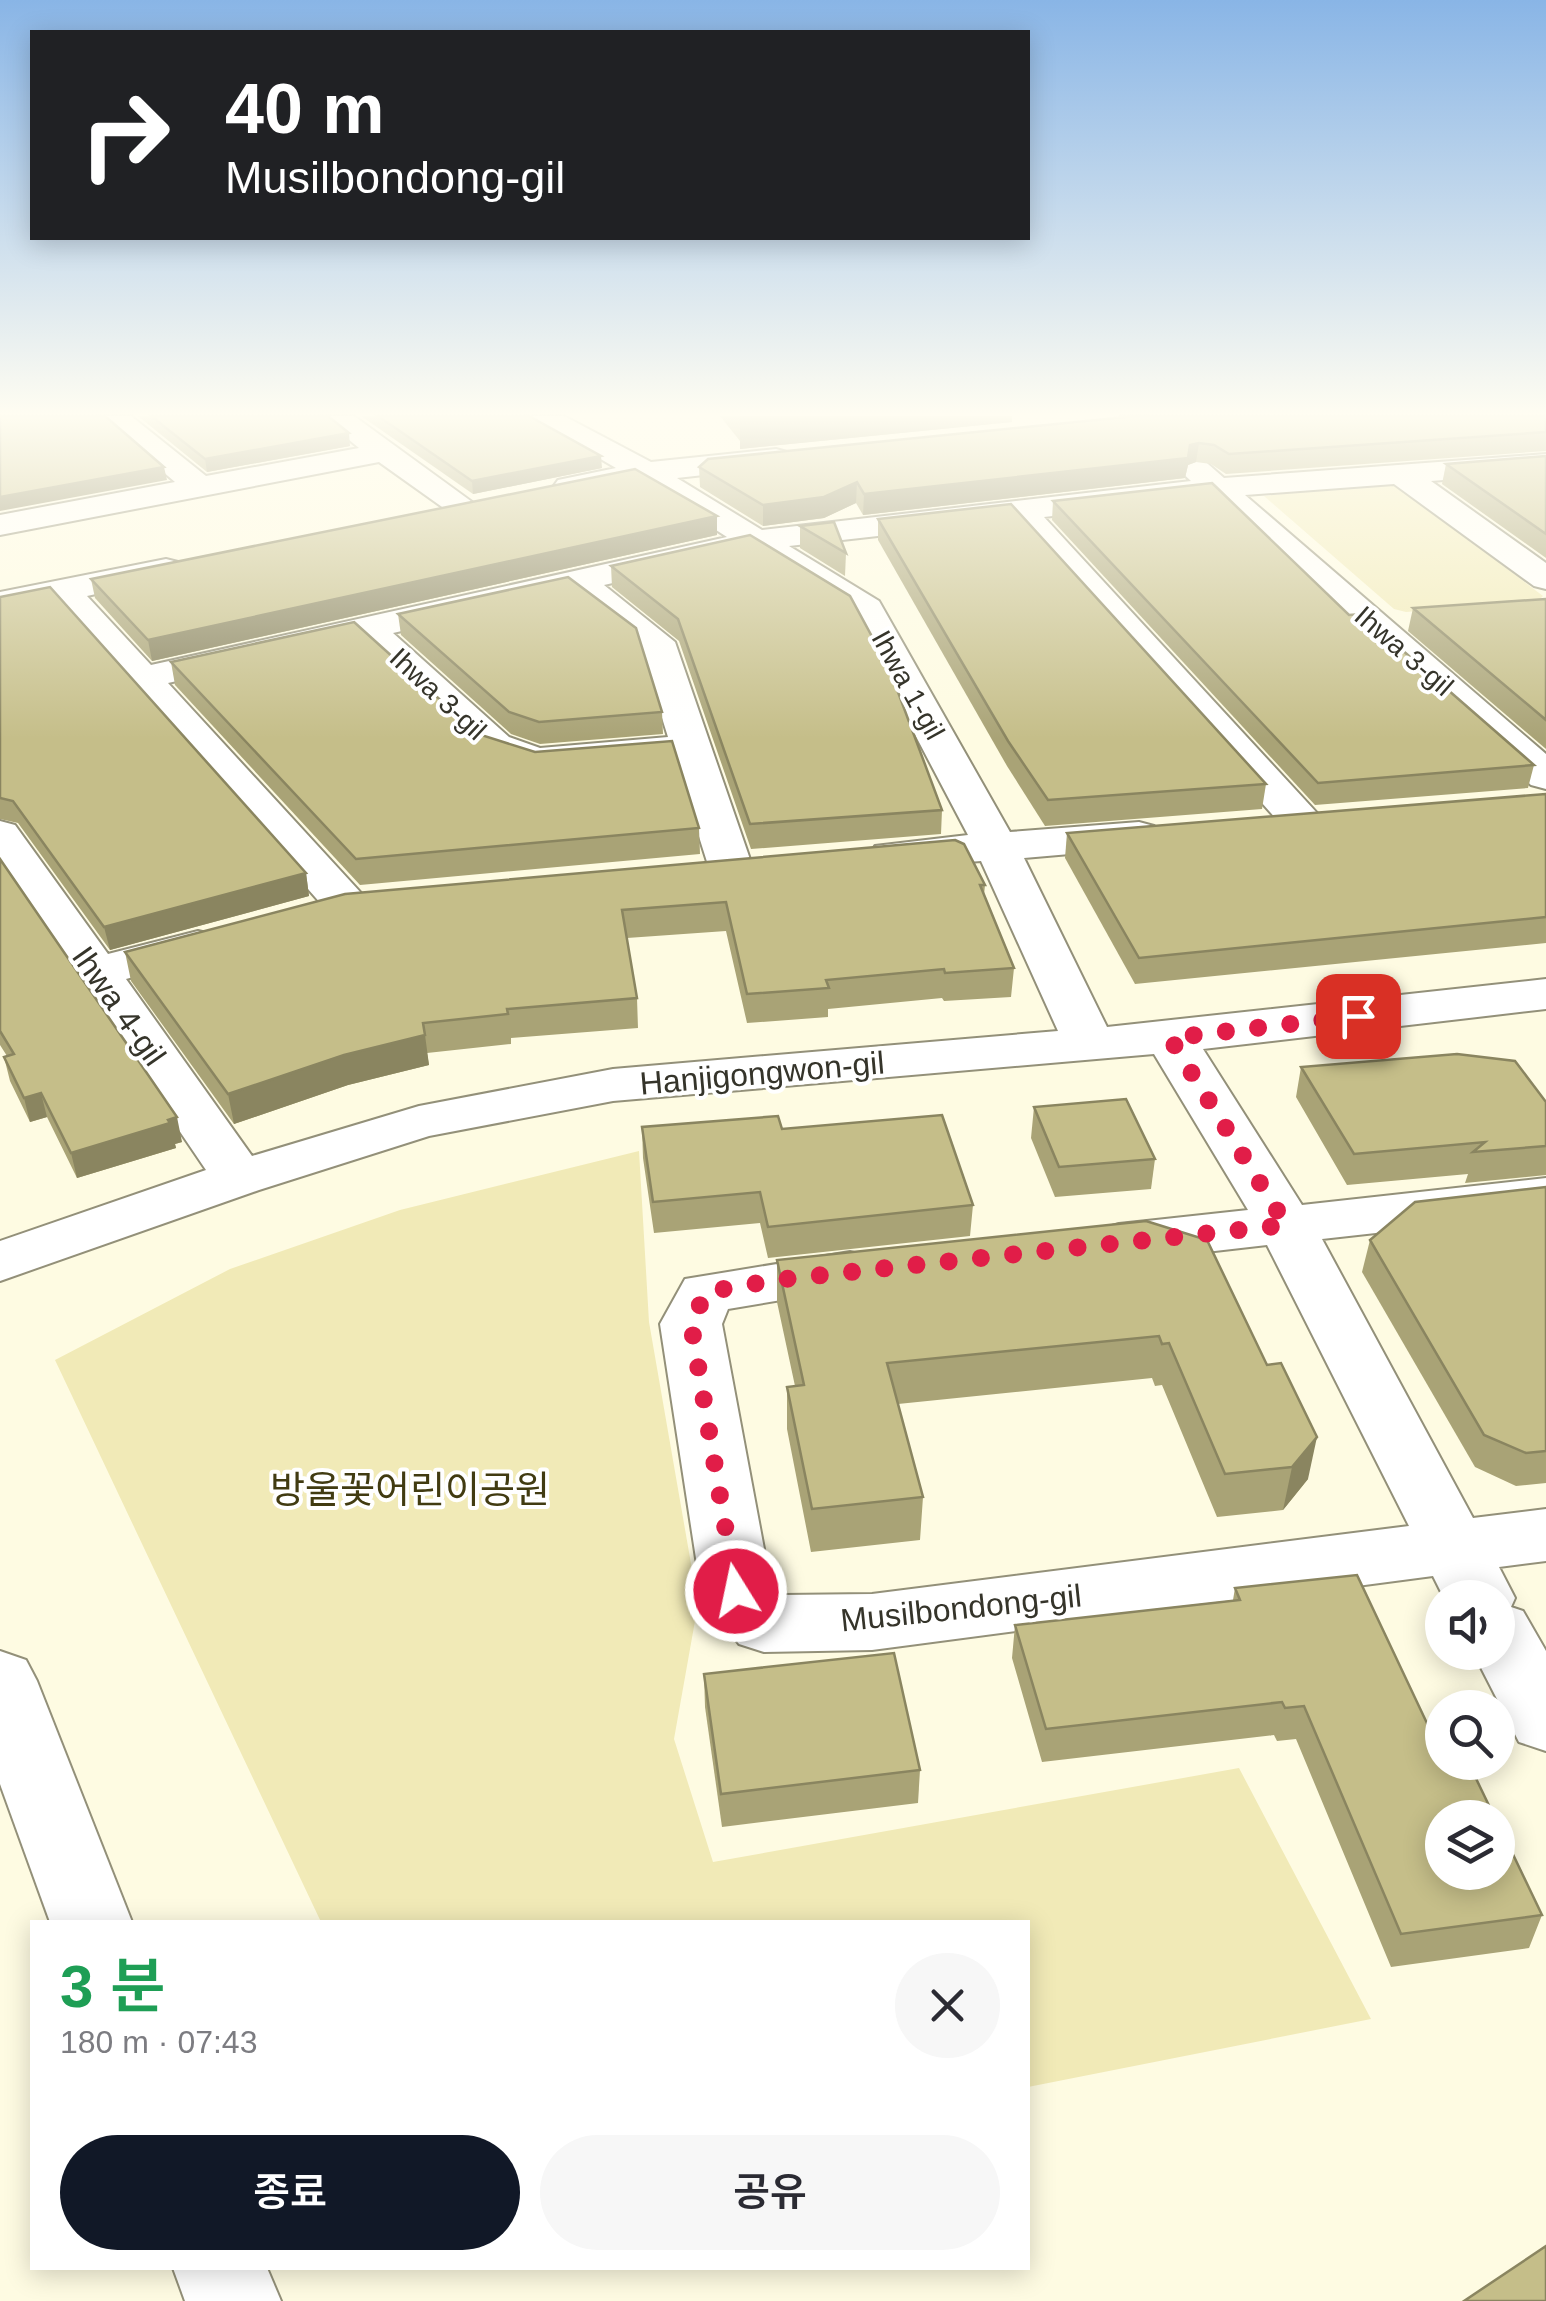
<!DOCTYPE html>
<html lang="ko">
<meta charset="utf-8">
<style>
:root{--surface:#fff;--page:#f7f7f7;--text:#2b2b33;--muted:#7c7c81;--accent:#111827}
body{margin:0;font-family:Arial,"Noto Sans KR",sans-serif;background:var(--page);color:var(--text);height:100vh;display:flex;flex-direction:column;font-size:38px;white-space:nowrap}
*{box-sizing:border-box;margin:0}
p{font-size:32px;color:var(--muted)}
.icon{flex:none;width:55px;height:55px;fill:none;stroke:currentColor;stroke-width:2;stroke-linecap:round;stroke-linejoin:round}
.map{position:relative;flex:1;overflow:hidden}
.panel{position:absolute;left:30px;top:1920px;width:1000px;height:350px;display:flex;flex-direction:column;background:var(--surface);border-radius:0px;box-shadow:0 5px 25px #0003}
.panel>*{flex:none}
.banner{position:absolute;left:30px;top:30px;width:1000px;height:210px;border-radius:0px;box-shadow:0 5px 25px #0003;background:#202124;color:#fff;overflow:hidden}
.controls{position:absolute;left:1425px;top:1580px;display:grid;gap:20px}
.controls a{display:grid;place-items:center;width:90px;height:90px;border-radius:50%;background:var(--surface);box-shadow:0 5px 25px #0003;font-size:50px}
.pin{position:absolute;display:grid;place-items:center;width:85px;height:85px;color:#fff;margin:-42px;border-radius:20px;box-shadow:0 5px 15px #0006}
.me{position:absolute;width:110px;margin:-55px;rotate:350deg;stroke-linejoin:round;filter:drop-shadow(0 0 8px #0008)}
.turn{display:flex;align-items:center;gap:35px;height:210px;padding:0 30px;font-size:45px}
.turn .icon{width:130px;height:130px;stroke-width:2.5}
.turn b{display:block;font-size:70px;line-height:85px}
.round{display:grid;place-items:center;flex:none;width:105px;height:105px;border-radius:52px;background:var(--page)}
.head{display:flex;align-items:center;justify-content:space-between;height:170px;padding:0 30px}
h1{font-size:60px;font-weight:600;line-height:75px;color:#1e9e55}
.primary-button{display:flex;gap:20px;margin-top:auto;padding:20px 30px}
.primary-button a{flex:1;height:115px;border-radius:60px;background:var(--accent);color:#fff;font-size:40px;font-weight:600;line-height:115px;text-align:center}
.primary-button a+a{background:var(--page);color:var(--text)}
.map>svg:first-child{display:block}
.green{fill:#f1eab7}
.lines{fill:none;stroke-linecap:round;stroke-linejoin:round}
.minor-casing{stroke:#939079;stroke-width:4}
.minor{fill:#fff;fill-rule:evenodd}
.wall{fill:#a9a376}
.shaded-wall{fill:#8a8560}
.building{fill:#c5be89;stroke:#8a8560;stroke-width:2.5}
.route{stroke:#e11d48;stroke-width:18;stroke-dasharray:0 32.4}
.labels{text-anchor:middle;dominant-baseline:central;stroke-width:8;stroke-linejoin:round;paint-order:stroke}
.far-street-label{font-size:28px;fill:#35342a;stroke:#fff}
.street-label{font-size:32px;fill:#35342a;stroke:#fff}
.near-park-label{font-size:38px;fill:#413b11;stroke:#fff}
</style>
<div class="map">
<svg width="1546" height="2301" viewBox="0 0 1546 2301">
<rect width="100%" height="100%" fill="#fefbe2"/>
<!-- green -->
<g class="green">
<path d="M1387,483L1398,485L1543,596L1539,600L1406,612L1394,609L1264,496Z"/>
<path d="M639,1151L649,1322L698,1604L674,1739L713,1862L1239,1768L1371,2019L1028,2087V1922H321L55,1360L230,1269L400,1210Z"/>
</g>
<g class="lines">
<defs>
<g id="minor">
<path d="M98,416H131L206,476L359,448L320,416H354L479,507L474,514H452L379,462L0,535V515L175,482Z"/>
<path d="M527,416H564L651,462L776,449L787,452L791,458L787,464L776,467L677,478L762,530L1191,481L1121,416H1153L1224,478L1546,454V472L1431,481L1546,563V589L1534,586L1394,484L1245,495L1546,754V789L1531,785L1210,498L1044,517L1317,813L1324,822L1317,831L1302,835L1287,831L1011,521L789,546L879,601L1010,832L1139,822L1154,826L1161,835L1154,844L1139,848L1024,858L1107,1027L1546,979V1009L1203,1049L1302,1205L1546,1178V1214L1322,1239L1473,1518L1546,1509V1561L1499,1567L1515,1598L1511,1607L1523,1611L1546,1651V1751L1519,1742L1473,1652H1498V1598H1444L1433,1576L872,1650L764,1652L739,1644L701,1591L660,1324L685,1279L850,1252L871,1257L880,1271L871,1285L728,1309L722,1324L770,1581L782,1595L872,1594L1409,1526L1267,1245L1119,1262L1098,1256L1090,1243L1098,1230L1119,1224L1248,1210L1154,1054L613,1101L429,1136L259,1190L0,1281V1241L206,1170L0,866V821L15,825L108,954L198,931L215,935L222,945L215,955L126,979L252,1156L419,1106L613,1069L1058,1031L981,861L891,868L875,864L869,855L875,846L968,835L852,615L751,552L604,585L675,642L753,868L747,878L731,881L715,878L709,868L675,761L537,773L481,755L358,641L168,683L362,894L369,904L362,914L346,918L330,914L55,602L0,614V592L166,559L178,562L183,569L178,576L87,596L151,665L727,537L641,482L569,496L558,494L553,487L558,480L616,468ZM570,593L640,647L668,737L540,748L509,737L393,633Z"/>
<path d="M0,1651L26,1660L37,1681L132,1922H50L0,1784Z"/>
<path d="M173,2268H267L281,2301H185Z"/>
</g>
</defs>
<!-- minor casing -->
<use href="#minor" class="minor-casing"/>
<!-- minor -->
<use href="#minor" class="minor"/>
</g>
<!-- wall -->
<g class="wall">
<path d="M138,416H328L350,446L207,472Z"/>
<path d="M361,416H529L602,468L473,494Z"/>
<path d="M720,416H1012V422L740,449V441Z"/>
<path d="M1546,416V451L1226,474L1211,464L1196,462L1188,465L1185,478L863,515L856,503L824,518L763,526L700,487L699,467Z"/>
<path d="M1546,456V558L1442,484L1446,464Z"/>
<path d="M1053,501L1349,615L1534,765L1528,788L1315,805L1052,520Z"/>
<path d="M878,519L1266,784L1262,809L1045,826L1007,766L878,540Z"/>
<path d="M800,526L846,553L845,576L800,548Z"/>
<path d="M717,535L152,661L95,598L91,579Z"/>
<path d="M611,566L942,810L941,834L751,849L679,641L612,587Z"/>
<path d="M0,597L306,873L309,896L110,950L18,823L0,819Z"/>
<path d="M1546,599V749L1408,631L1413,608Z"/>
<path d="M398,614L662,712L663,734L540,744L511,734L401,635Z"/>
<path d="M171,662L478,734L699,828L700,854L360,885L175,685Z"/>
<path d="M1546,794V943L1135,984L1065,858L1067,833Z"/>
<path d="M0,859L182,1142L175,1144L176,1148L77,1178L47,1117L30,1122L10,1081L4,1057L7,1056L0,1045Z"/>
<path d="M985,885L984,895L1014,968L1011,997L944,1001L942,998L828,1009V1017L747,1023L726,931L627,938L637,998L638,1028L511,1038V1044L427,1053L429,1065L348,1085L234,1124L131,981L125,952L345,894Z"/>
<path d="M1301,1067L1546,1102V1175L1465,1183L1468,1174L1347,1185L1296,1097Z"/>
<path d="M1034,1107L1155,1159L1151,1189L1055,1197L1031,1138Z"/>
<path d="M642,1127L782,1129L973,1205L970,1236L768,1258L760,1223L654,1233L643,1158Z"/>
<path d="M1546,1187V1483L1516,1486L1475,1467L1362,1272L1370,1240Z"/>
<path d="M1146,1221L1308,1479L1283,1510L1217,1517L1162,1385L1155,1386L1152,1378L898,1404L923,1497L920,1540L811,1552L787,1429V1387L795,1386L777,1302V1260Z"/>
<path d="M1235,1588L1442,1762L1542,1915L1529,1948L1391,1967L1296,1739L1277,1741L1274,1735L1042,1762L1012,1658L1015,1625L1233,1600Z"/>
<path d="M704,1674L920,1770L918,1803L722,1827L705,1707Z"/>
</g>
<!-- shaded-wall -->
<g class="shaded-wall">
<path d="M740,416H1012V422L740,449Z"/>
<path d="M349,433L350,446L207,472L205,459Z"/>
<path d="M1199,443L1196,462L1188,465L1185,478L863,515L864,494L1190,445Z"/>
<path d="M601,456L602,468L473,494L472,481Z"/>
<path d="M164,467L167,480L0,511V497Z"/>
<path d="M857,482L856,503L824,518L763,526V505Z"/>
<path d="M717,516V535L152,661L148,640Z"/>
<path d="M306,873L309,896L110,950L104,927Z"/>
<path d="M425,1035L429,1065L348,1085L234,1124L228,1094L344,1055Z"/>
<path d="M41,1093L47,1117L30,1122L24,1098Z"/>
<path d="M177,1117L182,1142L175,1144L176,1148L77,1178L71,1153Z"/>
<path d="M1317,1437L1308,1479L1283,1510L1292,1467Z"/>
</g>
<!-- building -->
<g class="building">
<path d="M0,416H105L164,467L0,497Z"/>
<path d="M151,416H328L349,433L205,459Z"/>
<path d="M378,416H529L601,456L472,481Z"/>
<path d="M1136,416H1546V432L1229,454L1214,445L1199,443L1190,445L1188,458L864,494L857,482L824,497L763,505L699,467L708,459Z"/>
<path d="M1546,456V534L1446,464Z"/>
<path d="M635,469L717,516L148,640L91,579Z"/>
<path d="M1212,483L1349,615L1361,614L1534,765L1318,783L1053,501Z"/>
<path d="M1011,504L1266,784L1048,800L1008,741L878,519Z"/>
<path d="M834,522L846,553L800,526Z"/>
<path d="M750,535L850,596L889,668L942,810L750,824L678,619L611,566Z"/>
<path d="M568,577L636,628L662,712L539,722L509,712L398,614Z"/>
<path d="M50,587L306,873L104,927L13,801L0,798V597Z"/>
<path d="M1546,599V720L1413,608Z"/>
<path d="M354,622L478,734L535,752L672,741L699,828L356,859L171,662Z"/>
<path d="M1546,794V917L1139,958L1067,833Z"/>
<path d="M955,840L964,844L985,885H980L1014,968L945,973L944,969L826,980L829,988L747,994L726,902L622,910L637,998L507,1009L508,1014L423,1023L425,1035L344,1055L228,1094L125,952L345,894Z"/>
<path d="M0,859L177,1117L168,1120L170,1123L71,1153L41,1093L24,1098L4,1057L14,1054L0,1031Z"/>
<path d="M1457,1054L1515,1061L1546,1102V1146L1473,1152L1485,1142L1354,1154L1301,1067Z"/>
<path d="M1126,1099L1155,1159L1059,1167L1034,1107Z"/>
<path d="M942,1115L973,1205L768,1227L760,1192L653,1202L642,1127L778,1116L782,1129Z"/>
<path d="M1546,1187V1451L1526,1453L1484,1435L1370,1240L1415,1202Z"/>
<path d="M1146,1221L1207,1240L1267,1365L1281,1363L1317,1437L1292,1467L1225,1474L1169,1343L1162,1344L1159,1336L887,1363L923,1497L812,1509L787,1387L804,1385L777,1260Z"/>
<path d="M1357,1575L1442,1755V1762H1446L1448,1766L1469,1764L1495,1818H1442V1872H1498V1823L1542,1915L1401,1934L1304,1706L1285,1708L1282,1702L1046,1729L1015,1625L1240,1600L1235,1588Z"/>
<path d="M894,1653L920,1770L721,1794L704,1674Z"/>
<path d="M1546,2246V2301H1464Z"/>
</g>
<!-- sky -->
<linearGradient id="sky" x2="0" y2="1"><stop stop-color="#89b5e6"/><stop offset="0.56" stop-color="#fffdf2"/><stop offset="1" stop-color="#fffdf2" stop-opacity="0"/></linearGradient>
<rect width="1546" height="739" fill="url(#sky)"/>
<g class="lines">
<!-- route -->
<path class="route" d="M736,1591L691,1324L706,1292L776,1280L1286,1225L1170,1038L1358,1016"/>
</g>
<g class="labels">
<!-- far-street labels -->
<g class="far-street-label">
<text transform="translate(1404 651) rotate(41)">Ihwa 3-gil</text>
<text transform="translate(908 685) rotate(61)">Ihwa 1-gil</text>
<text transform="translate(438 694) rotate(43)">Ihwa 3-gil</text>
</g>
<!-- street labels -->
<g class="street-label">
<text transform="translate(119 1006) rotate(55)">Ihwa 4-gil</text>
<text transform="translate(762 1073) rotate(-5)">Hanjigongwon-gil</text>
<text transform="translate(961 1608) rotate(-6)">Musilbondong-gil</text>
</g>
<!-- near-park labels -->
<g class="near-park-label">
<text x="410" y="1490">방울꽃어린이공원</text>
</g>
</g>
</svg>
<div class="controls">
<a><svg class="icon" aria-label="sound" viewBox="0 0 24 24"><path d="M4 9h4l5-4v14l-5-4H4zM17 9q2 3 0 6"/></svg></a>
<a><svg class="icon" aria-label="search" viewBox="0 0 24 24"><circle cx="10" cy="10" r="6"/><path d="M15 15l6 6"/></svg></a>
<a><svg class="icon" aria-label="layers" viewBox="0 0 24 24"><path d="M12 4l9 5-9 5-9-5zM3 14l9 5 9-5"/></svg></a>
</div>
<div class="pin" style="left:1358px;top:1016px;background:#d93025"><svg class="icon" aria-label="arrive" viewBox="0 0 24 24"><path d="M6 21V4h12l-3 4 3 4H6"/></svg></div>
<svg class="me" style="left:736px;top:1591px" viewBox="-20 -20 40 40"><circle r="17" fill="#e11d48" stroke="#fff" stroke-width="3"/><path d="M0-11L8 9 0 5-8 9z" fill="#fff"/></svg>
<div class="banner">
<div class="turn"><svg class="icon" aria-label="right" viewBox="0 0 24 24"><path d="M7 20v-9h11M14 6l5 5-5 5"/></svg><div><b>40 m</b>Musilbondong-gil</div></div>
</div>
<section class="panel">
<div class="head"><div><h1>3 분</h1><p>180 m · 07:43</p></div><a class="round"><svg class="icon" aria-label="close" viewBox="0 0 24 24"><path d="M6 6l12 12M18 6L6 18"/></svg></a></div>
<div class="primary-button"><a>종료</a><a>공유</a></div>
</section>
</div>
